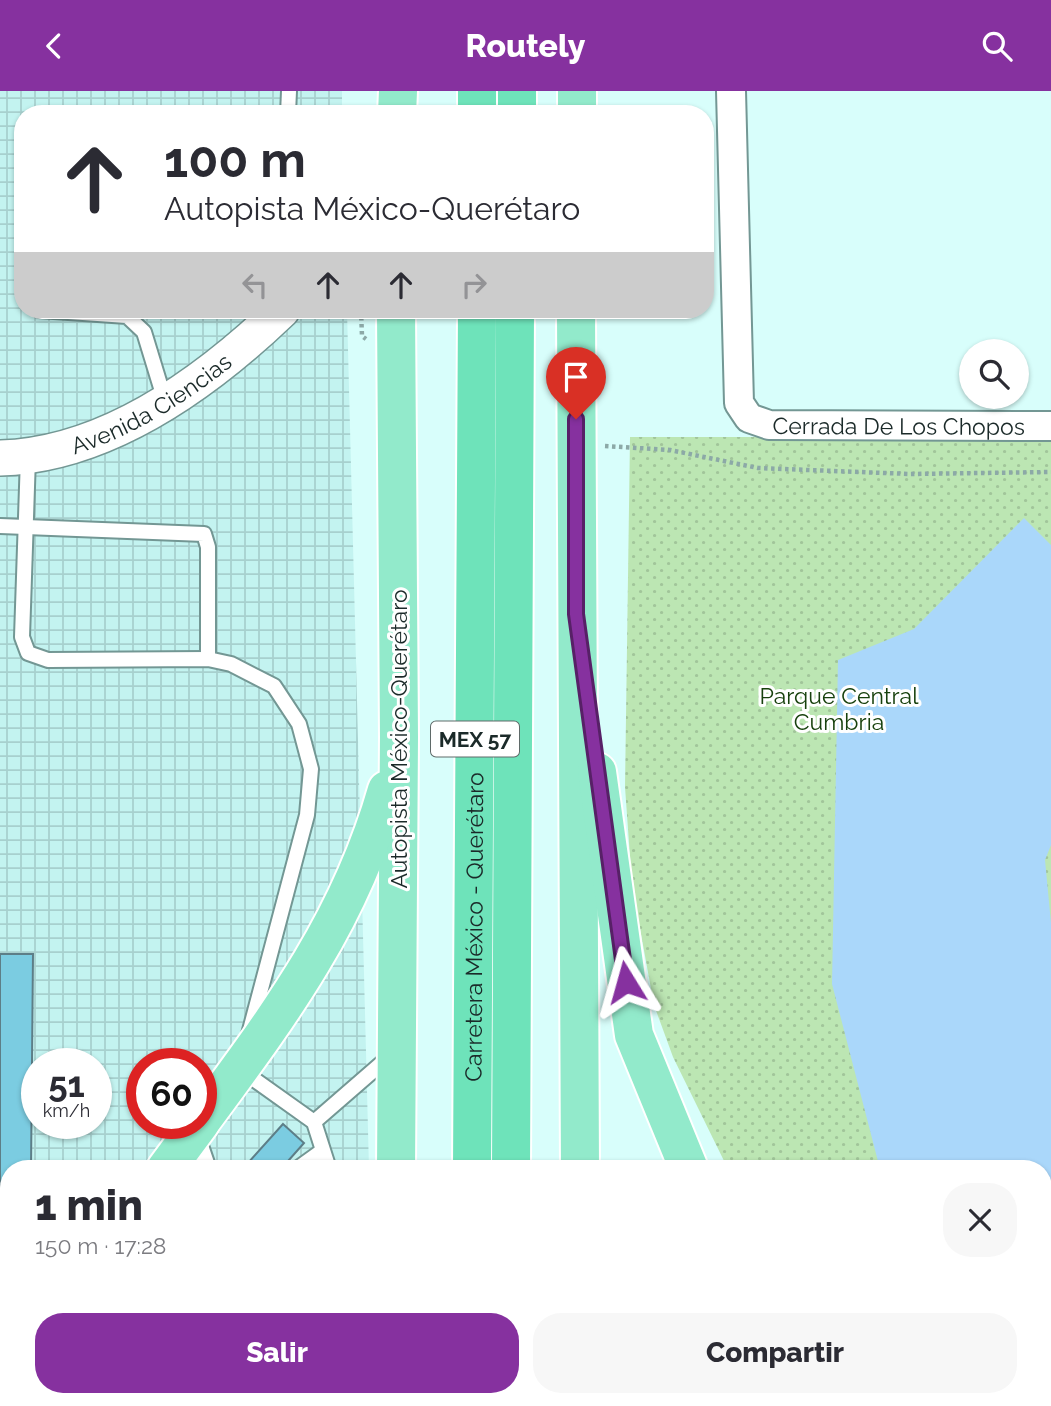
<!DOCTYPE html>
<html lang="es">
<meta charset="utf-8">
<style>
:root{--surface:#fff;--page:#f7f7f7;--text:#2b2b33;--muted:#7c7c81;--accent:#86319f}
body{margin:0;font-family:Raleway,sans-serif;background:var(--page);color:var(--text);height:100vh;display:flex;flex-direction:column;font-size:26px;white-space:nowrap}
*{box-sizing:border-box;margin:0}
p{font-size:23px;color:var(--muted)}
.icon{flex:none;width:38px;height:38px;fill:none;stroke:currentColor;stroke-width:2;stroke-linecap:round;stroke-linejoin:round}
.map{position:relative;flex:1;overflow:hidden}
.drawer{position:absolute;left:0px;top:1069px;width:1052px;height:247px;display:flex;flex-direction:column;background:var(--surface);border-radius:28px 28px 0 0;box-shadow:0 2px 5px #0004}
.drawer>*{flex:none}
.hud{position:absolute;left:14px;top:14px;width:700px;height:214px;border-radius:28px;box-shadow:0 2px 5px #0004;background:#fff;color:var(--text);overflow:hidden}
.tools{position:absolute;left:959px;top:248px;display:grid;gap:14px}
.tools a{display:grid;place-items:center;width:70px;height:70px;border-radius:50%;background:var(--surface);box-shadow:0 2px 5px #0004;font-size:35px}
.speed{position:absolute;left:21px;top:957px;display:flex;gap:14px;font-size:35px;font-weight:700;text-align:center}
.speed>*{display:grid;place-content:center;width:91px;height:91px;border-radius:50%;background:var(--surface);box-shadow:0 2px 5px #0004;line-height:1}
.speed small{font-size:18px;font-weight:400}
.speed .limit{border:10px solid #d22;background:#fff;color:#111}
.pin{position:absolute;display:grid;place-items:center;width:60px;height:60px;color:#fff;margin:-72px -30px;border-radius:50% 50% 50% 0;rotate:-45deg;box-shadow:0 0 7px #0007}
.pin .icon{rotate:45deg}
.me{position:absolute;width:77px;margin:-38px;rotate:352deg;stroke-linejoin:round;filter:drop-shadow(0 0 5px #0008)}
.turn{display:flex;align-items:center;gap:24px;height:147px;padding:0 35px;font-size:32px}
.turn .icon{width:91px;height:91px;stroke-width:2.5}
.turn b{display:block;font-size:49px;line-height:60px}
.lanes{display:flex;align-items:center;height:66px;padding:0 35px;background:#0003;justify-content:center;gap:35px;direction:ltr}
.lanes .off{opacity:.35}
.round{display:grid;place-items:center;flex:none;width:74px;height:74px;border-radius:28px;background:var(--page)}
.headline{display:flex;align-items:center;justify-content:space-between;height:119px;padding:0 35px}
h1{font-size:42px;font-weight:800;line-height:52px}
.cta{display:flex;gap:14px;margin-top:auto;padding:14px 35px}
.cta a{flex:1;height:80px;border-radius:28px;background:var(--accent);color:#fff;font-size:28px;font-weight:800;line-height:80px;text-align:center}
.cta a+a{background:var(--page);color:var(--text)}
header{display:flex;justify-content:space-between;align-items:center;height:91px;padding:0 35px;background:var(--accent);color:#fff;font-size:32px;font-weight:800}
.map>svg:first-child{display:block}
.industrial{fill:url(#industrial-grid);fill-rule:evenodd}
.park{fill:url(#park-dots)}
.water{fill:#aad7fa}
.building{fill:#7bcce1;stroke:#5d7e87;stroke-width:2}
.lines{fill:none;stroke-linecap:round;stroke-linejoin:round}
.service-casing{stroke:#739794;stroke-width:18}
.minor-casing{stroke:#739794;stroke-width:32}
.tertiary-casing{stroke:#739794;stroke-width:38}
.secondary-casing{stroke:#739794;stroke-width:42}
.primary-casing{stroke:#fff;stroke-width:42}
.trunk-casing{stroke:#fff;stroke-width:42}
.path{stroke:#8ca9a7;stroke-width:4.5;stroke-dasharray:3.5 3.5;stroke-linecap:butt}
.service{stroke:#fff;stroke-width:14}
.minor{stroke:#fff;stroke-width:28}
.tertiary{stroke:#fff;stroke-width:35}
.secondary{stroke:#c8f4e5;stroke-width:38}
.primary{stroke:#92eacb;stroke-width:38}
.trunk{stroke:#6ee3ba;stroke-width:38}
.route-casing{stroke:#572067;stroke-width:18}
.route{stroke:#86319f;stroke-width:12}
.labels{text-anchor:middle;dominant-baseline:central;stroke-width:6;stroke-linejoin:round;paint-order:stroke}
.shield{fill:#fff;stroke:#5f6a69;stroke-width:2}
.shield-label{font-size:21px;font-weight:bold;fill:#1b2a29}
.street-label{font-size:23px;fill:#1b2a29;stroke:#fff}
.park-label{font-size:23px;fill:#17410d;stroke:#fff}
</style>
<header><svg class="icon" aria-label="back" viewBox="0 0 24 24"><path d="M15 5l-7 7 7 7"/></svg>Routely<svg class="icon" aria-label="search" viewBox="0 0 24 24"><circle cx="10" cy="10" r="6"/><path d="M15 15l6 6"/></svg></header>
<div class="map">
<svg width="1051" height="1315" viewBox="0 0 1051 1315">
<defs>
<pattern id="industrial-grid" width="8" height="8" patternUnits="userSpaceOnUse" patternTransform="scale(1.75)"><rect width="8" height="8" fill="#c3f3f0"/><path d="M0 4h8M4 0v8" fill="none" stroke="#a7d0ce"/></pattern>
<pattern id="park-dots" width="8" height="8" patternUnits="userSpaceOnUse" patternTransform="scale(1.75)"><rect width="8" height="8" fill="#bce6b3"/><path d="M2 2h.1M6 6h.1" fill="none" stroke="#a1c59a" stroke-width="1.8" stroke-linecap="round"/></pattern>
</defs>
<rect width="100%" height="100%" fill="#d8fefb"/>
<!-- industrial -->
<path class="industrial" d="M0,0H342V23H23V219H347L369,1078H9V1307H375V1315H0ZM37,973H96V1032H37ZM142,973H201V1032H142Z"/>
<!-- park -->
<path class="park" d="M630,346H1051V1315H897L891,1307H1043V1078H728L673,966L654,914L632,794L625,696Z"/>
<!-- water -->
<path class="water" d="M1024,427L1051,454V754L1045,769L1051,832V1089L1043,1091V1078H880L832,893L838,569L914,538Z"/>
<!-- building -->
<g class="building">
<path d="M0,863H33L31,1078H9L8,1183H0Z"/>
<path d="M283,1033L304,1052L281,1078H254L248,1072Z"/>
<path d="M639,1307H711L749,1315H640Z"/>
</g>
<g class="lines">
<defs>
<g id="service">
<path d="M288,23L289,0"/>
<path d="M39,219L127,225L144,241L165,310"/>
<path d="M28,366L22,546L28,562L48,569L208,568L231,573L274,595L299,633L311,678L307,724L249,943"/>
<path d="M0,435L204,443L208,456V568"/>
<path d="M241,979L314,1031L329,1078"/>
<path d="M314,1031L390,965"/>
<path d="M197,1043L209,1078"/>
<path d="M297,1078L322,1060"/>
<path d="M800,1307L808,1315"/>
</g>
<g id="minor">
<path id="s1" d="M731,0L739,312L749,327L769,334L1051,335"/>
</g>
<g id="tertiary">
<path id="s2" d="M0,367C107,364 208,290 282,219"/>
</g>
<path id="secondary" d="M0,1307L38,1315"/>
<g id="primary">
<path d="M397,23L398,0"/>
<path d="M577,23V0"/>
<path d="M396,219L399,646L396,1078"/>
<path d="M576,219L580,1078"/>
<path d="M597,681L634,944L689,1078"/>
<path d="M201,1030C280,923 350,830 387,699"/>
<path d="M166,1078L200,1032"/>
<path d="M0,1300L9,1288"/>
<path d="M582,1307V1315"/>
<path d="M843,1307L850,1315"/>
<path d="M396,1315V1307"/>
</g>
<g id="trunk">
<path d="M477,23V0"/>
<path d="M517,23V0"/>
<path id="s3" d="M472,1078L477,219"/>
<path d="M511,1078L515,219"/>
<path d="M470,1315V1307"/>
<path d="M509,1315V1307"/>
</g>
</defs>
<!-- service casing -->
<use href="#service" class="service-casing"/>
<!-- minor casing -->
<use href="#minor" class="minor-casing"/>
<!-- tertiary casing -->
<use href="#tertiary" class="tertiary-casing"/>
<!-- secondary casing -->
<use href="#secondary" class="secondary-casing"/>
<!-- primary casing -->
<use href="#primary" class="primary-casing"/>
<!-- trunk casing -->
<use href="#trunk" class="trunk-casing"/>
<!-- path -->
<g class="path">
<path d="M361,219L362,245L366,248"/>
<path d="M605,355L670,359L758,377L910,383L1051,381"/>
</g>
<!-- service -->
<use href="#service" class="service"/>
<!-- minor -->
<use href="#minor" class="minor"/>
<!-- tertiary -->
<use href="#tertiary" class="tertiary"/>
<!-- secondary -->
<use href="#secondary" class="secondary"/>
<!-- primary -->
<use href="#primary" class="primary"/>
<!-- trunk -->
<use href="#trunk" class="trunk"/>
</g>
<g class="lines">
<defs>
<path id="route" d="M576,328V523L626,891"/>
</defs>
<!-- route casing -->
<use href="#route" class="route-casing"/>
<!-- route -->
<use href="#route" class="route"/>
</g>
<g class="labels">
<!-- shield labels -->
<rect class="shield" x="431" y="630.5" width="88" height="35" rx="5"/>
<g class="shield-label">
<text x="475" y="648">MEX 57</text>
</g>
<!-- street labels -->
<g class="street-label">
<text stroke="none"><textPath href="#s2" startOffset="163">Avenida Ciencias</textPath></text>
<text stroke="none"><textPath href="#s1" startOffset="481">Cerrada De Los Chopos</textPath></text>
<text transform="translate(398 648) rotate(-90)">Autopista México-Querétaro</text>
<text stroke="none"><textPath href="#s3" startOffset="242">Carretera México - Querétaro</textPath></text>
</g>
<!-- park labels -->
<g class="park-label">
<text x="839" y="604">Parque Central<tspan x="839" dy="26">Cumbria</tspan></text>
</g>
</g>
</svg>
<div class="tools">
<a><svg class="icon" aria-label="search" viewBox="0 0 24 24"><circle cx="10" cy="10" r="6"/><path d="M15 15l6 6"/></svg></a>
</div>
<div class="speed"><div>51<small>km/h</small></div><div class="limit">60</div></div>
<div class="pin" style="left:576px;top:328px;background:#d93025"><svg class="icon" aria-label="arrive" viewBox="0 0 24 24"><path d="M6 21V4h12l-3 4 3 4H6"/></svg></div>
<svg class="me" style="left:626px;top:891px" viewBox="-20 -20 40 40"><path d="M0-17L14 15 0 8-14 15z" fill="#86319f" stroke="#fff" stroke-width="4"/></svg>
<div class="hud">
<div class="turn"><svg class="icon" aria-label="ahead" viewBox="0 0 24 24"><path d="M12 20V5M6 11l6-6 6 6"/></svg><div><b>100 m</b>Autopista México-Querétaro</div></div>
<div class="lanes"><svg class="icon off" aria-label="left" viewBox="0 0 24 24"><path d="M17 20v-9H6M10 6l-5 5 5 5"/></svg><svg class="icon" aria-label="ahead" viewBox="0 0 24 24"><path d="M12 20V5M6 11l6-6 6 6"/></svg><svg class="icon" aria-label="ahead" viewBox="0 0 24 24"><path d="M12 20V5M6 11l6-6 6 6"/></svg><svg class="icon off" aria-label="right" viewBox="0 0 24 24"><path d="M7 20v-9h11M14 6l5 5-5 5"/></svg></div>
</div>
<section class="drawer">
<div class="headline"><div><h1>1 min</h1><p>150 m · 17:28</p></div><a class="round"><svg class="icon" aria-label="close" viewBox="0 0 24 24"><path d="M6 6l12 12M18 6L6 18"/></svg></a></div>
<div class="cta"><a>Salir</a><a>Compartir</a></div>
</section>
</div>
